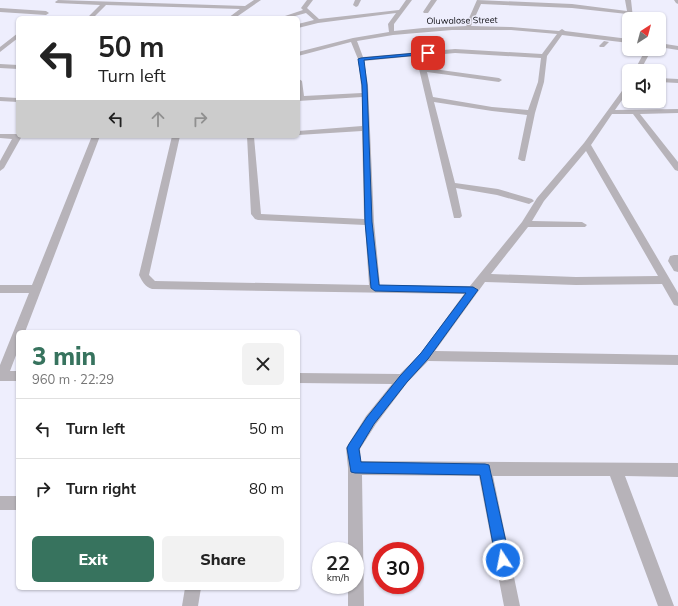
<!DOCTYPE html>
<meta charset="utf-8">
<style>
:root{--surface:#fff;--page:#f2f2f2;--text:#222;--muted:#767676;--line:#e0e0e0;--accent:#37735e}
body{margin:0;font-family:Mulish,sans-serif;background:var(--page);color:var(--text);height:100vh;display:flex;flex-direction:column;font-size:15px;white-space:nowrap}
*{box-sizing:border-box;margin:0}
p{font-size:13px;color:var(--muted)}
.icon{flex:none;width:22px;height:22px;fill:none;stroke:currentColor;stroke-width:2;stroke-linecap:round;stroke-linejoin:round}
.map{position:relative;flex:1;overflow:hidden}
.drawer{position:absolute;left:16px;top:330px;width:284px;height:260px;display:flex;flex-direction:column;background:var(--surface);border-radius:6px;box-shadow:0 1px 3px #0004}
.drawer>*{flex:none}
.guide{position:absolute;left:16px;top:16px;width:284px;height:122px;border-radius:6px;box-shadow:0 1px 3px #0004;background:#fff;color:var(--text);overflow:hidden}
.needle{width:26px;rotate:36deg}
.tools{position:absolute;left:622px;top:12px;display:grid;gap:8px}
.tools a{display:grid;place-items:center;width:44px;height:44px;border-radius:6px;background:var(--surface);box-shadow:0 1px 3px #0004;font-size:20px}
.speed{position:absolute;left:312px;top:542px;display:flex;gap:8px;font-size:20px;font-weight:700;text-align:center}
.speed>*{display:grid;place-content:center;width:52px;height:52px;border-radius:50%;background:var(--surface);box-shadow:0 1px 3px #0004;line-height:1}
.speed small{font-size:10px;font-weight:400}
.speed .limit{border:6px solid #d22;background:#fff;color:#111}
.pin{position:absolute;display:grid;place-items:center;width:34px;height:34px;color:#fff;margin:-17px;border-radius:8px;box-shadow:0 2px 6px #0006}
.me{position:absolute;width:44px;margin:-22px;rotate:349deg;stroke-linejoin:round;filter:drop-shadow(0 0 3px #0008)}
.turn{display:flex;align-items:center;gap:14px;height:84px;padding:0 16px;font-size:18px}
.turn .icon{width:52px;height:52px;stroke-width:2.5}
.turn b{display:block;font-size:28px;line-height:34px}
.lanes{display:flex;align-items:center;height:38px;padding:0 16px;background:#0003;justify-content:center;gap:20px;direction:ltr}
.lanes .off{opacity:.35}
.round{display:grid;place-items:center;flex:none;width:42px;height:42px;border-radius:6px;background:var(--page)}
.head{display:flex;align-items:center;justify-content:space-between;height:68px;padding:0 16px}
h1{font-size:24px;font-weight:800;line-height:30px;color:var(--accent)}
.button{display:flex;gap:8px;margin-top:auto;padding:8px 16px}
.button a{flex:1;height:46px;border-radius:6px;background:var(--accent);color:#fff;font-size:16px;font-weight:800;line-height:46px;text-align:center}
.button a+a{background:var(--page);color:var(--text)}
ul{padding:0;list-style:none}
li{display:flex;align-items:center;gap:12px;height:60px;padding:0 16px;border-top:1px solid var(--line)}
li div{flex:1}
li b{display:block;font-size:15px}
li em{font-style:normal}
.map>svg:first-child{display:block}
.lines{fill:none;stroke-linecap:round;stroke-linejoin:round}
.minor{fill:#b7b3b9;fill-rule:evenodd}
.route{fill:#1a73e8;stroke:#114b97}
.labels{text-anchor:middle;dominant-baseline:central;stroke-width:3;stroke-linejoin:round;paint-order:stroke}
.far-street-label{font-size:9px;fill:#101015;stroke:#eeeefd}
</style>
<div class="map">
<svg width="678" height="606" viewBox="0 0 678 606">
<rect width="100%" height="100%" fill="#eeeefd"/>
<g class="lines">
<!-- minor -->
<g class="minor">
<path d="M58,0L245,6L254,0H261L235,18H228L240,9L106,5L93,18H87L100,5L56,3L55,2Z"/>
<path d="M307,0H313L307,8L319,19L399,10L406,0H412L394,24V31L423,28L467,26L466,25L477,0L572,4L627,11L625,0H631L633,18L629,19L627,14L572,8L481,4L471,26L511,27L559,31L562,29L565,31L629,39V43L562,35L547,56L544,82L535,113L525,161H522L518,159L527,115L492,111L434,102L455,183L498,189L532,199L534,201L529,204L497,195L456,188L462,216L460,218H454L416,56L364,61L368,85L374,222L380,285L470,286L522,222L537,198L584,143L627,84L629,83V90L615,110L678,109V113L640,114L678,162V171L675,170L633,114H612L591,145L678,293V306L674,305L662,284L576,285L485,282L435,351L678,355V365L428,361L407,383L376,424L360,449L361,461L678,463V477L625,476L674,606H658L610,476H493L520,606H504L479,476L362,475L364,606H348V585H355V551H348V468L346,448L366,416L392,384L298,383V373L400,374L421,353L464,294L152,289C145,287 142,281 139,275L172,136H180L149,275L155,281L369,285L365,225L258,220L255,219L251,214L247,136L254,137L261,214L364,219L362,131L298,135V131L362,126V97L298,101L299,79L302,81L304,96L362,93L358,59L351,42L298,56V52L353,38L389,32L388,24L396,13L318,23L298,28V24L314,20L306,13L288,18H279L303,10L301,8ZM452,30H511L557,34L542,54L455,49L363,57L357,41L393,35ZM455,53L541,58L538,82L528,110L492,107L433,97L427,72L499,82L502,80L499,78L426,68L423,56ZM586,151L658,276L576,277L491,274L528,227H585L587,225L582,222L532,221L544,201Z"/>
<path d="M355,0H361L358,6L356,7L353,5Z"/>
<path d="M431,0H437L428,13H424L423,12Z"/>
<path d="M674,0H678V4L676,3Z"/>
<path d="M0,8L46,11L49,13L46,15L0,12Z"/>
<path d="M18,33V38L0,52V47Z"/>
<path d="M604,41L609,42L604,47H600L599,46Z"/>
<path d="M659,43L678,46V50L659,47Z"/>
<path d="M646,49H652L640,71H634Z"/>
<path d="M0,64L18,65V69L0,68Z"/>
<path d="M659,78L678,79V83L659,82Z"/>
<path d="M0,97L18,98V102L0,101Z"/>
<path d="M0,134H18V136H22L4,168L0,171V161L12,139L0,138Z"/>
<path d="M92,136H100L25,332H18V350L10,371H18V381H0V365L29,293H0V285H32Z"/>
<path d="M674,255H678V272L674,271L668,261L670,256Z"/>
<rect x="0" y="496" width="18" height="14"/>
<path d="M185,588H201L198,606H182Z"/>
</g>
</g>
<!-- route -->
<path class="route" d="M428,52H429V54L364,60L367,85L372,222L379,285L473,287L478,290L428,359L407,382L374,424L359,449L361,462L485,464L489,465L510,560L508,565L503,567L498,565L496,560L480,475L355,473L351,472L347,448L349,444L367,417L400,376L421,353L466,293L375,291L371,288L365,222L362,85L358,59L361,58Z"/>
<g class="labels">
<!-- far-street labels -->
<g class="far-street-label">
<text transform="translate(462 20) rotate(-1)">Oluwalose Street</text>
</g>
</g>
</svg>
<div class="tools">
<a><svg class="needle" viewBox="-14 -14 28 28"><path d="M0-13l5 13h-10z" fill="#e53935"/><path d="M0 13l5-13h-10z" fill="#767676"/></svg></a>
<a><svg class="icon" aria-label="sound" viewBox="0 0 24 24"><path d="M4 9h4l5-4v14l-5-4H4zM17 9q2 3 0 6"/></svg></a>
</div>
<div class="speed"><div>22<small>km/h</small></div><div class="limit">30</div></div>
<div class="pin" style="left:428px;top:53px;background:#d93025"><svg class="icon" aria-label="arrive" viewBox="0 0 24 24"><path d="M6 21V4h12l-3 4 3 4H6"/></svg></div>
<svg class="me" style="left:503px;top:560px" viewBox="-20 -20 40 40"><circle r="17" fill="#1a73e8" stroke="#fff" stroke-width="3"/><path d="M0-11L8 9 0 5-8 9z" fill="#fff"/></svg>
<div class="guide">
<div class="turn"><svg class="icon" aria-label="left" viewBox="0 0 24 24"><path d="M17 20v-9H6M10 6l-5 5 5 5"/></svg><div><b>50 m</b>Turn left</div></div>
<div class="lanes"><svg class="icon" aria-label="left" viewBox="0 0 24 24"><path d="M17 20v-9H6M10 6l-5 5 5 5"/></svg><svg class="icon off" aria-label="ahead" viewBox="0 0 24 24"><path d="M12 20V5M6 11l6-6 6 6"/></svg><svg class="icon off" aria-label="right" viewBox="0 0 24 24"><path d="M7 20v-9h11M14 6l5 5-5 5"/></svg></div>
</div>
<section class="drawer">
<div class="head"><div><h1>3 min</h1><p>960 m · 22:29</p></div><a class="round"><svg class="icon" aria-label="close" viewBox="0 0 24 24"><path d="M6 6l12 12M18 6L6 18"/></svg></a></div>
<ul>
<li><svg class="icon" aria-label="left" viewBox="0 0 24 24"><path d="M17 20v-9H6M10 6l-5 5 5 5"/></svg><div><b>Turn left</b></div><em>50 m</em></li>
<li><svg class="icon" aria-label="right" viewBox="0 0 24 24"><path d="M7 20v-9h11M14 6l5 5-5 5"/></svg><div><b>Turn right</b></div><em>80 m</em></li>
</ul>
<div class="button"><a>Exit</a><a>Share</a></div>
</section>
</div>
